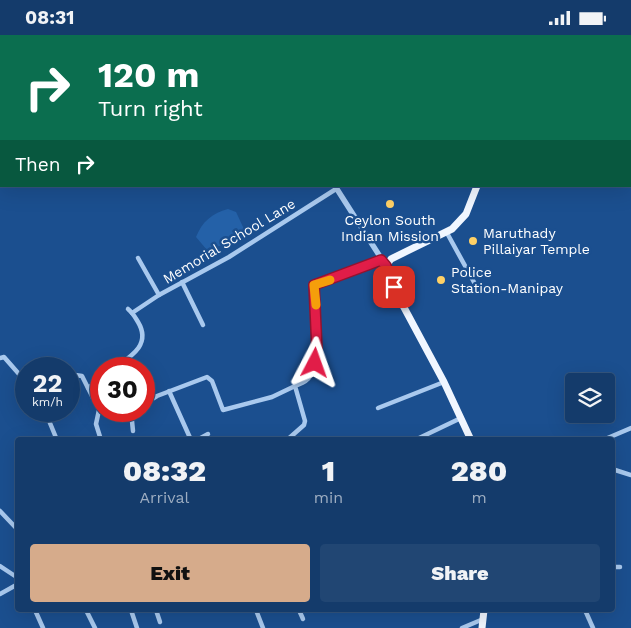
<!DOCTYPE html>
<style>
:root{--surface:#143b6b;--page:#214673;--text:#f1f3f6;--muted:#9dadc1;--line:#33557e;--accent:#d6ab8b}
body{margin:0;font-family:"Work Sans",sans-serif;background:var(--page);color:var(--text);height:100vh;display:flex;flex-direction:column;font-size:19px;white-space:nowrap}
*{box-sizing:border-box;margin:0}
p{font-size:16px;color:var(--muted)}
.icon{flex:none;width:28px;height:28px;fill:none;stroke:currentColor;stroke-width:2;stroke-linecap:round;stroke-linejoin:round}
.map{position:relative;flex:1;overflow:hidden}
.details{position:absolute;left:15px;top:402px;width:600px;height:175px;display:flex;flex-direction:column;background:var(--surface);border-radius:5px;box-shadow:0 5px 20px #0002,0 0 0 1px var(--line)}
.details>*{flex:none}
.top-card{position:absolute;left:0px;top:0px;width:631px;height:152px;box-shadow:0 5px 20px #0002,0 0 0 1px var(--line);background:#0b6e4f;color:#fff;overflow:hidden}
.tools{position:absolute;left:565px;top:338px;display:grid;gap:10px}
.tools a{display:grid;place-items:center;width:50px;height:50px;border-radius:5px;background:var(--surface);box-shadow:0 5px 20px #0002,0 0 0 1px var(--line);font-size:25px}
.speed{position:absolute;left:15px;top:322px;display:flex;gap:10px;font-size:25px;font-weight:700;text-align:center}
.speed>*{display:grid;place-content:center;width:65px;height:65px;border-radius:50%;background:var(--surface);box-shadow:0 5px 20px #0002,0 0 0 1px var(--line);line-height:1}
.speed small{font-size:12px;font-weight:400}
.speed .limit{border:8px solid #d22;background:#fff;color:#111}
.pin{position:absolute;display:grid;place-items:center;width:42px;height:42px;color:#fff;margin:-21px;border-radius:10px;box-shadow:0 2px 8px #0006}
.me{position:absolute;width:55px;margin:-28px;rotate:4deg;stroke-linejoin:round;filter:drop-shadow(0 0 4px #0008)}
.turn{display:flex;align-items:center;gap:18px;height:105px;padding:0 15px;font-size:22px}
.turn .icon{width:65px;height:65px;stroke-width:2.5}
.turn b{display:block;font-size:35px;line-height:42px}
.then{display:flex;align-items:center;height:48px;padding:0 15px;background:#0003;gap:10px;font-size:19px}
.eta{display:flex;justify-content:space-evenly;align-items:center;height:85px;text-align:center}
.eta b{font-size:30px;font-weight:800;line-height:35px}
.action{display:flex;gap:10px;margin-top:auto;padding:10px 15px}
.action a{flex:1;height:58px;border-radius:5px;background:var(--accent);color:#111;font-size:20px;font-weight:800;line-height:58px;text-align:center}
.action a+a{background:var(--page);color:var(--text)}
.status{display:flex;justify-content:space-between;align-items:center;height:35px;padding:0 25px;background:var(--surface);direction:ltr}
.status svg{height:14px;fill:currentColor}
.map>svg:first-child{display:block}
.green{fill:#2461a8}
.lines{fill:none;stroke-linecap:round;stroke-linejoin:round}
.minor{stroke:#a9c9ee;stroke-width:4.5}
.tertiary{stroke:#a9c9ee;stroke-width:5.5}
.primary{stroke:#f0f6ff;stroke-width:7}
.route-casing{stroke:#92132f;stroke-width:12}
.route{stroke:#e11d48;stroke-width:9}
.slow{stroke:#f59e0b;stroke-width:9}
.poi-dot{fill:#ffd166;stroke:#1b4f8f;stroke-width:2}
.labels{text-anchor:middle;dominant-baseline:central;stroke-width:5;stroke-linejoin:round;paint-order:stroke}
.poi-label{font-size:14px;fill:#fff;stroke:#1b4f8f;text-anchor:start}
.street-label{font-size:14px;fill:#fff;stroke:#1b4f8f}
</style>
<div class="status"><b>08:31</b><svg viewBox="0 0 49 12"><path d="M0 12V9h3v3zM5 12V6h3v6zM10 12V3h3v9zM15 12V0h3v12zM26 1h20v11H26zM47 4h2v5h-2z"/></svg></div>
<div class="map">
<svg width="631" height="593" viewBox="0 0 631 593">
<rect width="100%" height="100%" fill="#1b4f8f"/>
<!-- green -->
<path class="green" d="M228,174L236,177L244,194L238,205L207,215L196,202C202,187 212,178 228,174Z"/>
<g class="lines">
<!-- minor -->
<g class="minor">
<path d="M111,0V1"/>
<path d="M176,0L177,1"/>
<path d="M522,0V1"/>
<path d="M258,1L260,0"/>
<path d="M447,198L475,249"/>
<path d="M138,223L159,260"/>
<path d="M182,247L203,290"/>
<path d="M132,278L159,260L229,222L336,154"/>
<path d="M0,323L4,322L26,347"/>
<path d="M113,334C130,322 152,310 138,287C135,282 133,278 128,274"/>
<path d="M69,343L75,340L82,341L99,375L96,389L101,405"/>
<path d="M88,353L101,343"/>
<path d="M169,356L191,405"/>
<path d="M144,369L157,361L207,342L212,346L223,375L272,362L295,351"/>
<path d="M378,373L444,347"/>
<path d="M45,376L57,405"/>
<path d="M131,376L133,396"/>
<path d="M197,405L208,399"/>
<path d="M287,405L304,390L305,386L295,351C302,348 307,347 311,340C323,324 317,271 314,250L381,225"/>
<path d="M415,405L461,383"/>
<path d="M603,405L631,393"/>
<path d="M612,434L631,440"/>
<path d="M0,476L18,495"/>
<path d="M0,531L18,543"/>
<path d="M612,532H620"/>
<path d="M0,559L18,549"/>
<path d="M35,575L43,593"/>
<path d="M86,575L95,593"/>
<path d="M131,575L137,593"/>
<path d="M156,575L160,587"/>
<path d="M256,575L263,593"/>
<path d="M299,575L303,584"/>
<path d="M585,575L593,593"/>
<path d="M462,593L481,585"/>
</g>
<!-- tertiary -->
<g class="tertiary">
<path d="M0,122H1"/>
<path d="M335,151L386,231"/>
</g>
<!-- primary -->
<g class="primary">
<path d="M553,1L555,0"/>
<path d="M471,405L444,347L400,265L386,231L391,224L452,194L466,179L477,151"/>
<path d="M482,593L484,575"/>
</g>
</g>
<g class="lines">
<defs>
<path id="route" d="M315,328L317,315L314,250L381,225L386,231L394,252"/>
</defs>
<!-- route casing -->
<use href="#route" class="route-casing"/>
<!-- route -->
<use href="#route" class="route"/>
<!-- slow -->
<path class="slow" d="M316,270L314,250L330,245"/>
</g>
<!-- markers -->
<g class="poi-dot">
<circle cx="390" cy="169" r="5"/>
<circle cx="473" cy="206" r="5"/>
<circle cx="441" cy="245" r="5"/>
</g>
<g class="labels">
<!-- poi labels -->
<g class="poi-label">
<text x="390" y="185" text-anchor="middle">Ceylon South<tspan x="390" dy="16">Indian Mission</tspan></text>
<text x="483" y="198">Maruthady<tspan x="483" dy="16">Pillaiyar Temple</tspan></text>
<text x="451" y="237">Police<tspan x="451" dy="16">Station-Manipay</tspan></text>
</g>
<!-- street labels -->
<g class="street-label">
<text transform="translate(229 206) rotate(-31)">Memorial School Lane</text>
</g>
</g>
</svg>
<div class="tools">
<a><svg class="icon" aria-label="layers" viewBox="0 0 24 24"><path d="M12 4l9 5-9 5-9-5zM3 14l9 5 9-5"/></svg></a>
</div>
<div class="speed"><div>22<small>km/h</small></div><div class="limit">30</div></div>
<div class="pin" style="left:394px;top:252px;background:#d93025"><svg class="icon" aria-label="arrive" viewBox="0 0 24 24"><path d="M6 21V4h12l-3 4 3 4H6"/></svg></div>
<svg class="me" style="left:315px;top:328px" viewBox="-20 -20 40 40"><path d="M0-17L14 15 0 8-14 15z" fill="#e11d48" stroke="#fff" stroke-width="4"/></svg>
<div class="top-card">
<div class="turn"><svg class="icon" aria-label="right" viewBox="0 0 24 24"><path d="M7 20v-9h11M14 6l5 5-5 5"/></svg><div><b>120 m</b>Turn right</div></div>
<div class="then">Then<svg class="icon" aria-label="right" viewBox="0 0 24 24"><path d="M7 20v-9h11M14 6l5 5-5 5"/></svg></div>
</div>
<section class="details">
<div class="eta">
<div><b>08:32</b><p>Arrival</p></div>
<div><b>1</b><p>min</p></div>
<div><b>280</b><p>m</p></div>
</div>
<div class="action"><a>Exit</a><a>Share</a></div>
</section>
</div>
